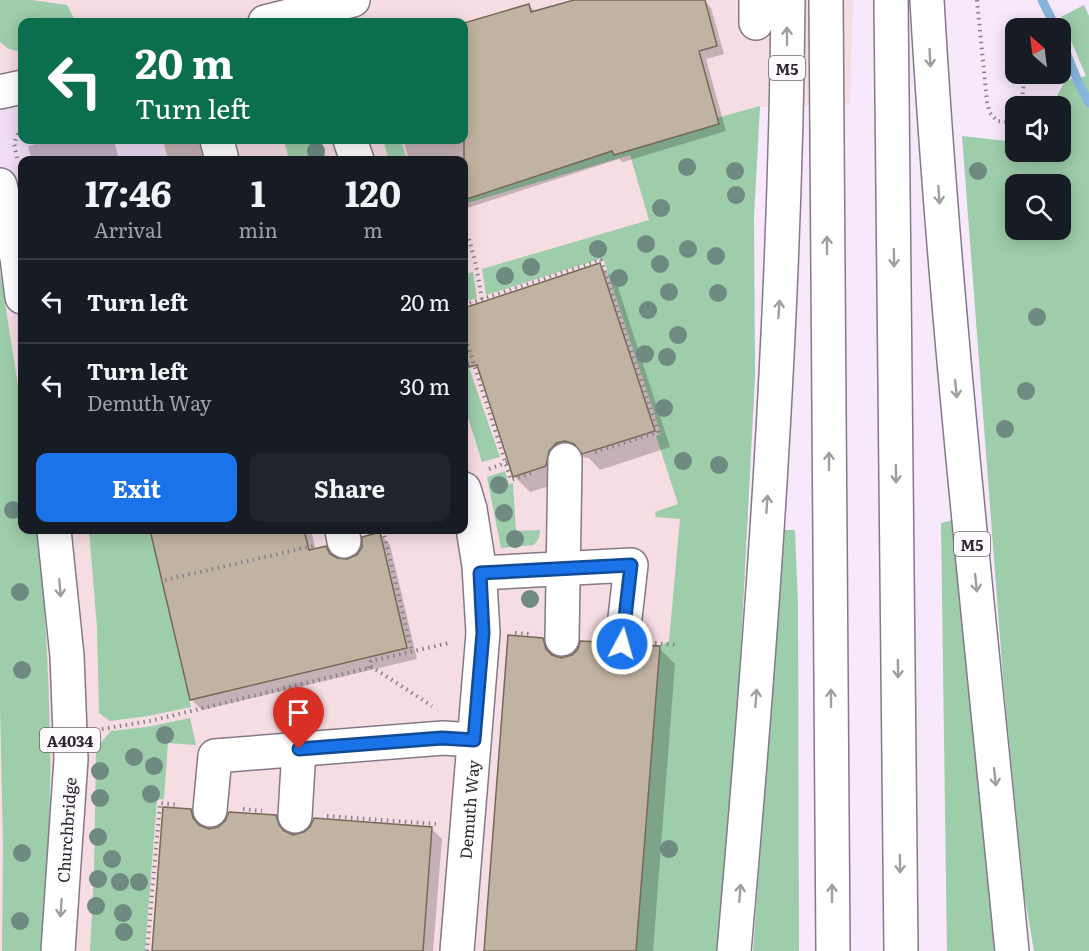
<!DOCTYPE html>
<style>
:root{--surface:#171b24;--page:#20242c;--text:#f1f3f6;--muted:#9ea1a6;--line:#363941;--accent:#1a73e8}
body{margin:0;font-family:Literata,serif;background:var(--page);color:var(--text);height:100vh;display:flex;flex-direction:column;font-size:22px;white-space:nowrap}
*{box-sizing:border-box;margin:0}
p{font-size:20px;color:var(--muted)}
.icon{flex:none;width:33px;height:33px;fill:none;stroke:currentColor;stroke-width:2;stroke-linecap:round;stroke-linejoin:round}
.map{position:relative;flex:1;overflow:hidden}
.details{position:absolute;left:18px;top:156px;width:450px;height:378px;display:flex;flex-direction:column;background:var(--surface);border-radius:12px;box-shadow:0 3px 15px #0003}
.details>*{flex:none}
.guide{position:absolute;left:18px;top:18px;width:450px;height:126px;border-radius:12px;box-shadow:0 3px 15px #0003;background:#0b6e4f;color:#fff;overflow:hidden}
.needle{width:39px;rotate:332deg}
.fabs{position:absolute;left:1005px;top:18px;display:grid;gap:12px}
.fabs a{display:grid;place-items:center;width:66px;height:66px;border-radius:12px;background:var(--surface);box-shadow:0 3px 15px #0003;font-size:30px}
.pin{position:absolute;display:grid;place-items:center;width:51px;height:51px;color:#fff;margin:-62px -26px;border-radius:50% 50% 50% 0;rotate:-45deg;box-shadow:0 0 6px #0007}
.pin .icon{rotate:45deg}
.me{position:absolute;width:66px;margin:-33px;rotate:6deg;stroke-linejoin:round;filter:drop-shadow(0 0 4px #0008)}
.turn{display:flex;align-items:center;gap:21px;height:126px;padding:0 18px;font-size:27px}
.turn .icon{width:78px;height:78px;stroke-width:2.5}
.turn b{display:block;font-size:42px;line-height:51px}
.eta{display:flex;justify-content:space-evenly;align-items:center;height:102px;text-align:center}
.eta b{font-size:36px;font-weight:700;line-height:42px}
.primary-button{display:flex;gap:12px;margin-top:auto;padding:12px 18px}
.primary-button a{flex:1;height:69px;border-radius:12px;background:var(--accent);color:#fff;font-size:24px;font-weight:700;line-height:69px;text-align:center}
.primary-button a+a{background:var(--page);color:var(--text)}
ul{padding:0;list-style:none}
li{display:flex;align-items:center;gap:18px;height:84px;padding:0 18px;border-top:2px solid var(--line)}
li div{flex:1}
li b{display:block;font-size:22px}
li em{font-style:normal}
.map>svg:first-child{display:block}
.built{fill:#f0dcf5}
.industrial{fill:#f6dce3}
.green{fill:#9dcdaa;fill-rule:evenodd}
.shadow{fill:#0003}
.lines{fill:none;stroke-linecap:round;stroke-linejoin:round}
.stream{stroke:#88b5db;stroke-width:9}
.building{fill:#c1b3a1;stroke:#766958;stroke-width:1.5}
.minor-casing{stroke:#857889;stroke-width:36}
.major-casing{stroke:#857889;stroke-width:36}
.highway-casing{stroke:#857889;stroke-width:36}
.path{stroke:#89808c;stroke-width:4;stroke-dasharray:1.5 4.5;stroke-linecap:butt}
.minor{stroke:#fff;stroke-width:33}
.major{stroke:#fff;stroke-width:33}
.highway{stroke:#fff;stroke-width:33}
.tree{fill:#6f8a81}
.oneway{stroke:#a09ea1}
.route-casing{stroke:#114b97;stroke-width:15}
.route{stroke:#1a73e8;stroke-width:10}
.labels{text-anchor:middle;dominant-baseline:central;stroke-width:6;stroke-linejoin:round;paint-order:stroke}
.shield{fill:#fdfafe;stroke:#6b666c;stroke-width:1.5}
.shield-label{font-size:15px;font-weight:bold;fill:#2c272e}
.street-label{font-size:16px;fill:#2c272e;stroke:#fdfafe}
</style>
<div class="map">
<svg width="1089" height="951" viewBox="0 0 1089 951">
<rect width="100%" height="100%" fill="#f7e8fb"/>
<!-- built -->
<path class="built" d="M22,87V140H161L166,160H22V311L0,317V92Z"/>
<!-- industrial -->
<path class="industrial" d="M0,0H853L850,104L760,107L754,216L755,376L735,761L720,951H0V317L22,311V530H464V160H166L161,140H464V22H22V87L0,92Z"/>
<!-- green -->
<g class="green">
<path d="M0,0H32L67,5L76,22H22V52L9,49L0,42Z"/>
<path d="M1084,5L1089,16V951H1034L1024,893L1003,678L962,136L1015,142L1016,152H1060V106H1051L1066,80L1086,76L1061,17ZM1016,184H1060V230H1016Z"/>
<path d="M760,106L754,216L755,376L735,761L720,951H636L660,646L669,641L680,519L656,517L655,512L678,504L656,436L661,434L603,258L486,295L482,269L649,220L630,155L464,204V200L612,151L614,155L718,124L717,118Z"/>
<path d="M284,140H320L327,160H289Z"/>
<path d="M383,140H401L407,160H389Z"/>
<path d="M0,271L22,411V530H39C44,600 49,670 50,740C52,810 45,881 42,951H2L3,846L0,704Z"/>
<path d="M473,272L477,298L464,302V275Z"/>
<path d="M466,359L500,457L482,462L464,405V360Z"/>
<path d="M505,471L509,484L513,483L516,531L540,530L539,538L534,545L501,548L487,477Z"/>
<path d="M957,519L995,951H947L941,523Z"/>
<path d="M89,530H150L191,707L148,716L110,721L99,713L97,628Z"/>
<path d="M784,530H795L798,606L799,951H753Z"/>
<path d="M190,718L196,745L168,743L164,799L157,800L145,951H90L94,873L96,748L111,731L147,727Z"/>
</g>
<!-- shadow -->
<g class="shadow">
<path d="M580,0H704L711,8L724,54L706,59L726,131L623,162L619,159L464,209V160H409L403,140H464V32L496,23L529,6L536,12Z"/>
<path d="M52,140H114L119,160H32L28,146Z"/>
<path d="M163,140H204L206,160H168Z"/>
<path d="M600,265L616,281L670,447L600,470L589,458L582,457L573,459L562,482L530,492L514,476L464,319V309Z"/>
<path d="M151,530H311L316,550L326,547L337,558L348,561L358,556L380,534L390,545L417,659L202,710L191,699Z"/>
<path d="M543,639L561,659L603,644L619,660L620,664L631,662L659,648L675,664L653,951H485Z"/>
<path d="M191,810L202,821L203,828L209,830L276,817L287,828L288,834L293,836L305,834L312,828H431L442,839L433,951H153Z"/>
</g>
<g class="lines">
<!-- stream -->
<g class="stream">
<path d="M1042,0L1056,28"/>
<path d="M1060,38L1079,84L1089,103"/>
</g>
</g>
<!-- building -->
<g class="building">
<path d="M574,0H705L717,46L699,51L719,124L614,155L612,151L464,200V23L529,4L531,12Z"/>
<path d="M600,263L655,431L582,454L574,444L565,441L556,443L549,451L546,466L513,477L477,365L469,367L464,349V308Z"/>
<path d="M150,530H304L309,550L326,546L330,554L337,558L347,559L357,555L362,547V537L380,532L407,648L190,700Z"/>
<path d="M508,635L543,638L546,649L552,655L561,658L572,655L578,649L580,641L603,642L605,651L610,659L620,663L630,661L637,656L641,645L660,646L636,951H484Z"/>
<path d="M163,807L191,809L193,818L199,825L209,829L218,827L225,821L229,812L276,815L279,825L284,831L293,835L304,832L310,827L314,818L432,827L423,951H152Z"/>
</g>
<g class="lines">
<defs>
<g id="minor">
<path d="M756,23V0"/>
<path d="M217,140L222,160"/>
<path d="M350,140L357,160"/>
<path d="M342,530L344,541"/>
<path d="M480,573L631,565L622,644"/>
<path d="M562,639L565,460"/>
<path d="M210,810L215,756L443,738L474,740"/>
<path d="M295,816L299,749"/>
<path id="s1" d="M457,951L483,633L479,566L470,509L464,489"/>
</g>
<g id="major">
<path d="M265,22L353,0"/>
<path d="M0,92L22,87"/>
<path d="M0,185L17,258L22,297"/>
<path d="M54,530L67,656L71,759L58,951"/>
</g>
<g id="highway">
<path d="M826,0L833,951"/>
<path d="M891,0L901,951"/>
<path d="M927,0C945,318 981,634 1012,951"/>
<path d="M734,951C762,635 785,317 788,0"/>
</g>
</defs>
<!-- minor casing -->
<use href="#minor" class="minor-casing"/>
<!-- major casing -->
<use href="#major" class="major-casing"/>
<!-- highway casing -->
<use href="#highway" class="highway-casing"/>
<!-- path -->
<g class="path">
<path d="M977,0L987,102L990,113L997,121L1007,122L1016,116"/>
<path d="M1021,106L1024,83L1036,74"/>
<path d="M17,158L14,143L22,124"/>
<path d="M469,239L476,265L482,299"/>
<path d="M464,305L601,260L658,432L595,452"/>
<path d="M464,333L511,480L534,472"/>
<path d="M464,356L470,354"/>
<path d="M489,469L508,462"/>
<path d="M383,530L412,652"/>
<path d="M165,580L313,546"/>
<path d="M515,633L531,634"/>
<path d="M655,643L676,645"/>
<path d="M369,668L371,661L449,643"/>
<path d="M102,729L150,721L372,667L432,706"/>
<path d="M243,809L262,811"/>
<path d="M327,816L436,824"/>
<path d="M147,951L160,803L179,805"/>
</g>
<!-- minor -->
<use href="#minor" class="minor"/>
<!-- major -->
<use href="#major" class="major"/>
<!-- highway -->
<use href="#highway" class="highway"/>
</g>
<!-- trees -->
<g class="tree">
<circle cx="316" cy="151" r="9"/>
<circle cx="687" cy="167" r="9"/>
<circle cx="735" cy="171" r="9"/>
<circle cx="978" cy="171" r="9"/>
<circle cx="736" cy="195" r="9"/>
<circle cx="661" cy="208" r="9"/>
<circle cx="646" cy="244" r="9"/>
<circle cx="598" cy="249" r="9"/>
<circle cx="688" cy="249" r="9"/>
<circle cx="716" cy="256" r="9"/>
<circle cx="660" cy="264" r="9"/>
<circle cx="531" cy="267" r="9"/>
<circle cx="505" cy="276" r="9"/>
<circle cx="619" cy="278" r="9"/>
<circle cx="669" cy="292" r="9"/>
<circle cx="718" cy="293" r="9"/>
<circle cx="648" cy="310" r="9"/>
<circle cx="1037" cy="317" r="9"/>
<circle cx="678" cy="335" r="9"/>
<circle cx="645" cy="354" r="9"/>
<circle cx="667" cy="357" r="9"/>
<circle cx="1026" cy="391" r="9"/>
<circle cx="664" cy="408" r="9"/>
<circle cx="1005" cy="429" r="9"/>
<circle cx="683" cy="461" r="9"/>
<circle cx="719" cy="465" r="9"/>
<circle cx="499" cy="485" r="9"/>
<circle cx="13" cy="510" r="9"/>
<circle cx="504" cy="513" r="9"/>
<circle cx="515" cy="539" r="9"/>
<circle cx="20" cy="592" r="9"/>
<circle cx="530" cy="599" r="9"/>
<circle cx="22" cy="670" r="9"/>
<circle cx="165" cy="735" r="9"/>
<circle cx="134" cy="757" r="9"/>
<circle cx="154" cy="766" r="9"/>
<circle cx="100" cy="771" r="9"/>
<circle cx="151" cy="794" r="9"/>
<circle cx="100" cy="798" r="9"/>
<circle cx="98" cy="837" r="9"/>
<circle cx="669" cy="849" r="9"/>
<circle cx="22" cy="853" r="9"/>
<circle cx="112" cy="859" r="9"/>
<circle cx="98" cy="879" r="9"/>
<circle cx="120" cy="882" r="9"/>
<circle cx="139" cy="882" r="9"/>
<circle cx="96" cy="906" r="9"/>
<circle cx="123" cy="913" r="9"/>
<circle cx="20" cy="921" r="9"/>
<circle cx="124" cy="932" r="9"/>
</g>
<!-- one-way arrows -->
<defs><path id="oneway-shaft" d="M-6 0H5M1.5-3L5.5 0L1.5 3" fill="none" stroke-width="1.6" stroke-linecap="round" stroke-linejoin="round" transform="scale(1.5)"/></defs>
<g class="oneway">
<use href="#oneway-shaft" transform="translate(787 36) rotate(-90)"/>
<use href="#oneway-shaft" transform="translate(930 58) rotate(87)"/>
<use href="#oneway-shaft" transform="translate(939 195) rotate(86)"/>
<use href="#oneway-shaft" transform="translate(827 245) rotate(-90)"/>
<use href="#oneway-shaft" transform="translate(894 258) rotate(89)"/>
<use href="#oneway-shaft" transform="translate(779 309) rotate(-86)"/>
<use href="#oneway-shaft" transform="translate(956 389) rotate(84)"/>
<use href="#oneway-shaft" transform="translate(829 461) rotate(-90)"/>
<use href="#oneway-shaft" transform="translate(896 474) rotate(89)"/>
<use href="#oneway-shaft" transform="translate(767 504) rotate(-86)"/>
<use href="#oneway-shaft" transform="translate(976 583) rotate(84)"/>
<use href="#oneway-shaft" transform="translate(60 588) rotate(85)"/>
<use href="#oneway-shaft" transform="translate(898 669) rotate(89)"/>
<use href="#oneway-shaft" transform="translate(756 698) rotate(-86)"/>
<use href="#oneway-shaft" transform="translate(831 698) rotate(-90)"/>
<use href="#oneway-shaft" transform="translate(995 777) rotate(84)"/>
<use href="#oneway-shaft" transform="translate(900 864) rotate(89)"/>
<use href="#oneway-shaft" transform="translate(740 893) rotate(-85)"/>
<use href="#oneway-shaft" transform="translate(832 893) rotate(-90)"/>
<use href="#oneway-shaft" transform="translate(61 908) rotate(94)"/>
</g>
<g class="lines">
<defs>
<path id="route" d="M299,749L442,738L474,740L483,633L480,573L631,565L622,644"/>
</defs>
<!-- route casing -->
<use href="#route" class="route-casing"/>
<!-- route -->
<use href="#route" class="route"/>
</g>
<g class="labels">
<!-- shield labels -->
<g class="shield">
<rect x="769" y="56" width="36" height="24" rx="4.5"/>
<rect x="954" y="532" width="36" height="24" rx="4.5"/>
<rect x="40" y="728" width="60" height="24" rx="4.5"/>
</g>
<g class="shield-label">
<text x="787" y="68">M5</text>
<text x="972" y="544">M5</text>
<text x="70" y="740">A4034</text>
</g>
<!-- street labels -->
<g class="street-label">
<text stroke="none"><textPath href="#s1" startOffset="142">Demuth Way</textPath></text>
<text transform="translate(66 830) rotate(-86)">Churchbridge</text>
</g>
</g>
</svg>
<div class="fabs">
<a><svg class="needle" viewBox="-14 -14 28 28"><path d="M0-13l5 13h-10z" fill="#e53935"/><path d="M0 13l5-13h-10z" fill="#9ea1a6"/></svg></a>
<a><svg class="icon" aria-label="sound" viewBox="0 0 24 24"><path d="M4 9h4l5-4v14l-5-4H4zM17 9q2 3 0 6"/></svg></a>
<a><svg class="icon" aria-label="search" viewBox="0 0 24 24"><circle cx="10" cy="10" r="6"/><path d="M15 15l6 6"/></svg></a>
</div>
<div class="pin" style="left:299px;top:749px;background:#d93025"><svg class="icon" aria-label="arrive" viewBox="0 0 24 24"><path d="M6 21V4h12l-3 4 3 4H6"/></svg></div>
<svg class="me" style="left:622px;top:644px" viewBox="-20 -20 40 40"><circle r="17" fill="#1a73e8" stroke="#fff" stroke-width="3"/><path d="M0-11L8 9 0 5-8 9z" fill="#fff"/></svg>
<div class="guide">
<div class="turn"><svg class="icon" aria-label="left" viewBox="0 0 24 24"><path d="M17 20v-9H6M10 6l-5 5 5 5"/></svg><div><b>20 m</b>Turn left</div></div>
</div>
<section class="details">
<div class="eta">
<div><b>17:46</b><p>Arrival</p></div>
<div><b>1</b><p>min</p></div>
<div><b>120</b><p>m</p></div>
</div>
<ul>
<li><svg class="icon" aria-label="left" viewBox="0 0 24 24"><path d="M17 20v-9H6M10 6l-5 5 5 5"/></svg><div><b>Turn left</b></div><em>20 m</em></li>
<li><svg class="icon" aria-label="left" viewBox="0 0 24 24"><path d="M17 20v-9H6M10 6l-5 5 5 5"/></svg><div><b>Turn left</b><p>Demuth Way</p></div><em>30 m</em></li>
</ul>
<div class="primary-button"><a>Exit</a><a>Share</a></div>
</section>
</div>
